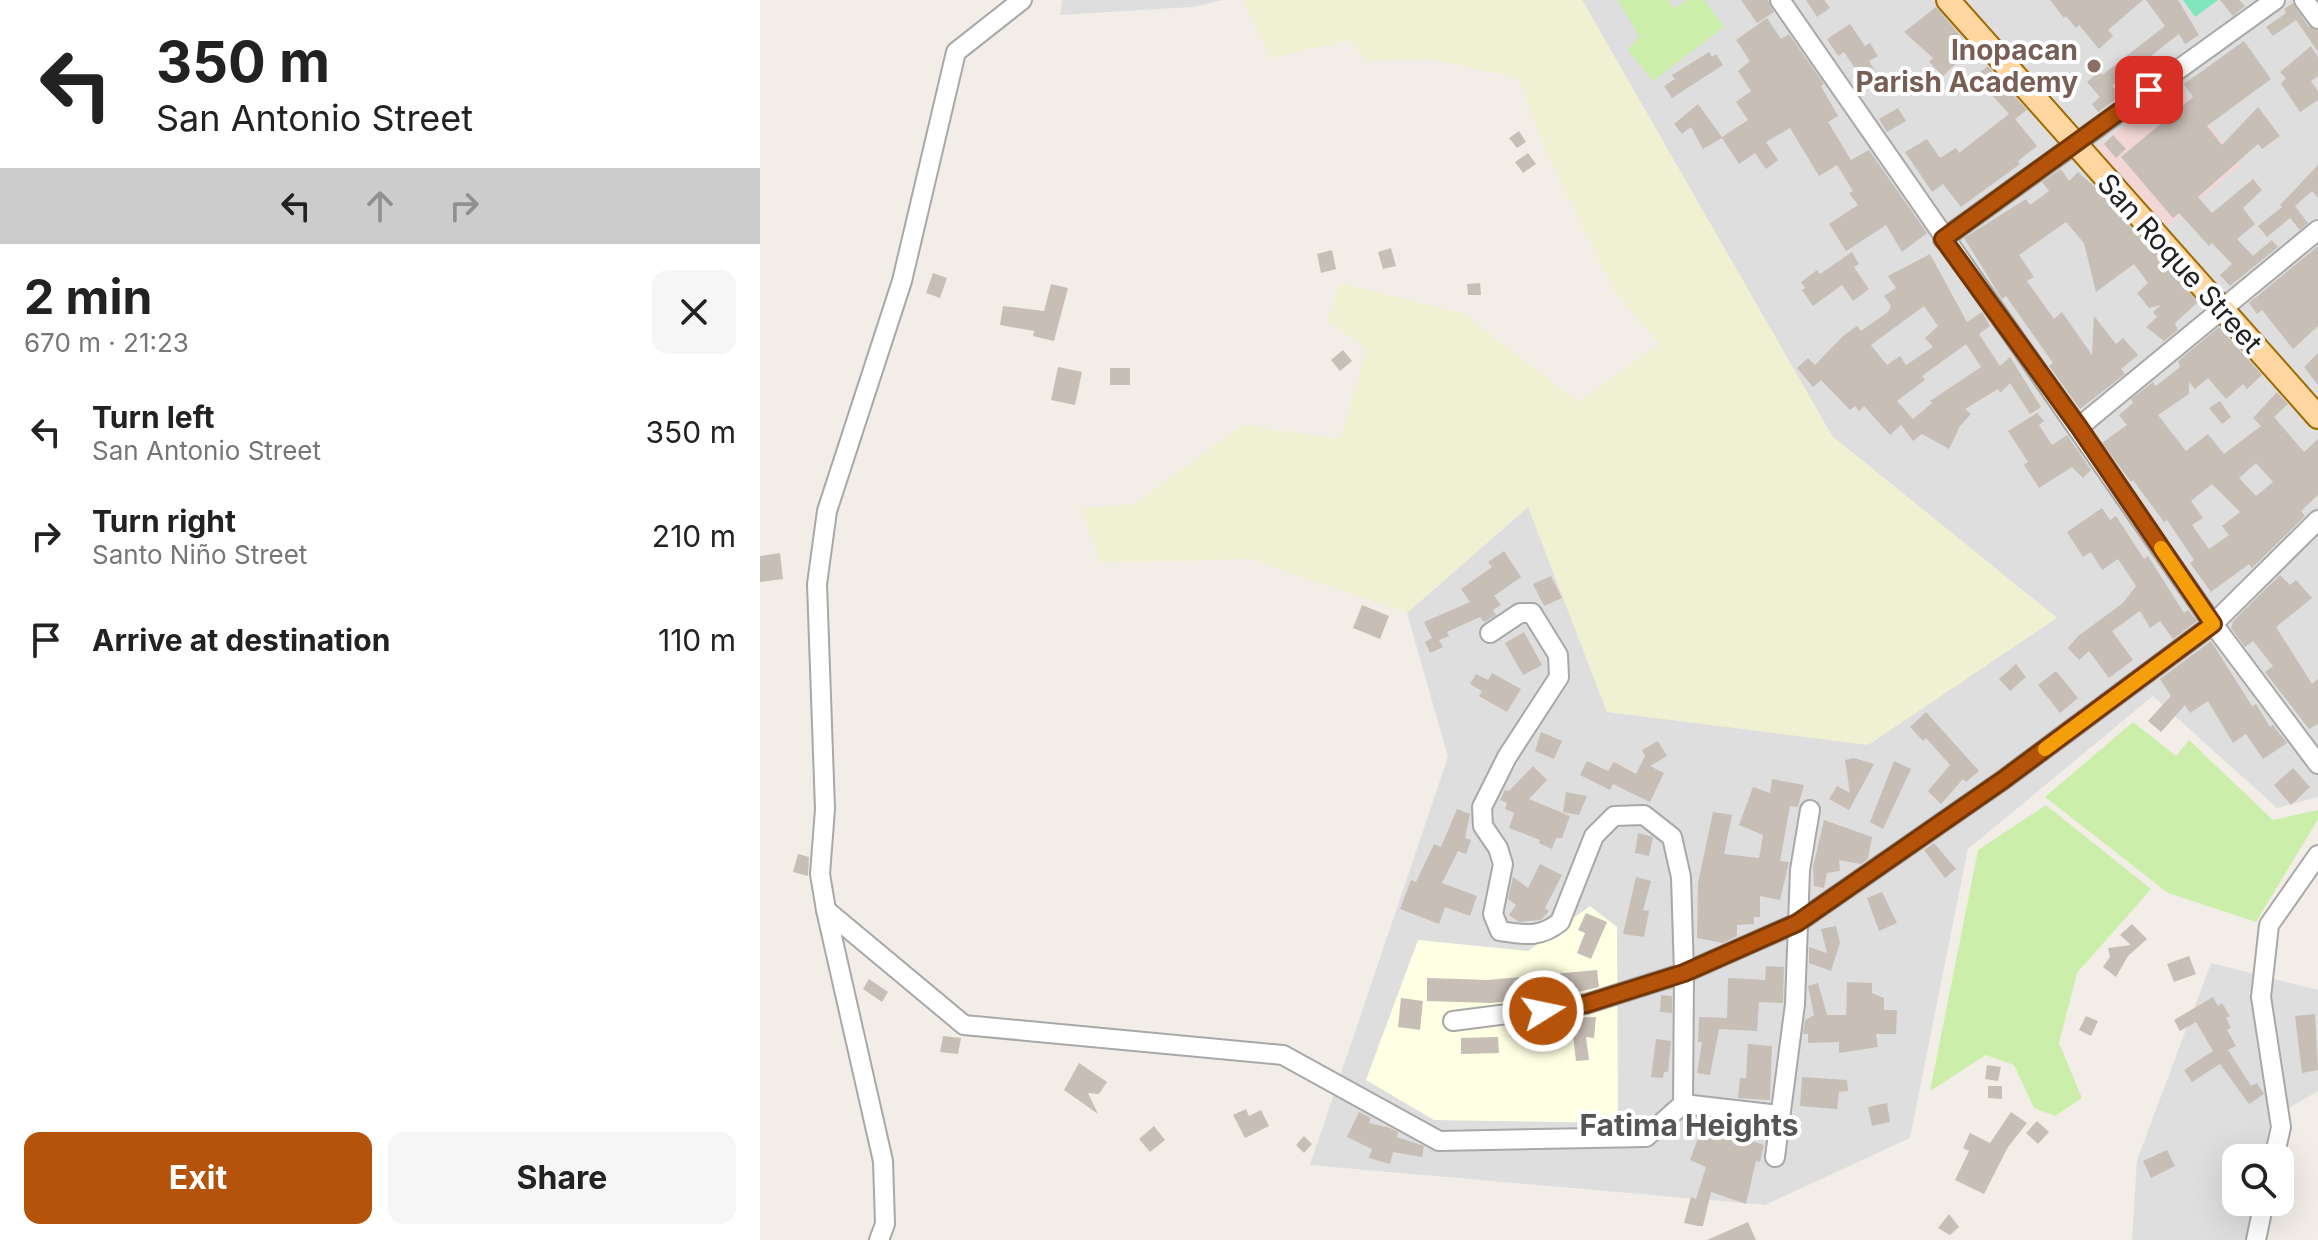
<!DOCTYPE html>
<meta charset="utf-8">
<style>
:root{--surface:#fff;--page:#f6f6f6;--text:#222;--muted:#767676;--accent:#b45309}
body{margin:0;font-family:Inter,sans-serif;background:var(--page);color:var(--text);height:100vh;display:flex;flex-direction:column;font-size:30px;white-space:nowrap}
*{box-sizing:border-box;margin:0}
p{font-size:26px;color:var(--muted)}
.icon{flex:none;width:44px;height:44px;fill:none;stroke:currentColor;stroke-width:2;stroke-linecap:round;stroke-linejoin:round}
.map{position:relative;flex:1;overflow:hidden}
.sheet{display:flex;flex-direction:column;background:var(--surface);width:760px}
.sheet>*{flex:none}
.guide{background:#fff;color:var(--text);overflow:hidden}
.tools{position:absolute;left:1462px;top:1144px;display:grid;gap:16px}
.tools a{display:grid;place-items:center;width:72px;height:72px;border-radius:16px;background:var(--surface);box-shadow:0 8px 32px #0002;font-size:40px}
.pin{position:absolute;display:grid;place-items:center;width:68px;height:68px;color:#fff;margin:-34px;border-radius:16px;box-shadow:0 4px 12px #0006}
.me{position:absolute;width:88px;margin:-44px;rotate:80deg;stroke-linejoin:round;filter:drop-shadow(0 0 6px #0008)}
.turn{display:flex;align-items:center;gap:28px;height:168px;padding:0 24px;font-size:36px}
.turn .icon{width:104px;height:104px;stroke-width:2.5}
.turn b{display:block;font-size:56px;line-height:68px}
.lanes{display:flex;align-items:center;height:76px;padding:0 24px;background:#0003;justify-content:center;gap:40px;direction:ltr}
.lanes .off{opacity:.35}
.round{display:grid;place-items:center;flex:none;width:84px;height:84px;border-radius:16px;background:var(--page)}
.head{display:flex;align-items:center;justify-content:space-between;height:136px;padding:0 24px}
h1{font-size:48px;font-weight:700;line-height:60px}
.cta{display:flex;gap:16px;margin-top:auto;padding:16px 24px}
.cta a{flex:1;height:92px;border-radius:16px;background:var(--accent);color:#fff;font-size:32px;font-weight:700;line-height:92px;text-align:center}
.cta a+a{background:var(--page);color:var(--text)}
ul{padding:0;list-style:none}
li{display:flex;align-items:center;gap:24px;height:104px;padding:0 24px}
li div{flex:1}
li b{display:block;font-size:30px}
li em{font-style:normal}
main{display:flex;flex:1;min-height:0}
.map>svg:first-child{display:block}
.residential{fill:#dfdede}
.commercial{fill:#f3d7d6}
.education{fill:#ffffe3}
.farmland{fill:#eff1d2}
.grass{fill:#cceeab}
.pitch{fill:#81e5be}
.building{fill:#c7beb6;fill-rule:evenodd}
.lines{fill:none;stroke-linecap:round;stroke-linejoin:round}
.minor-casing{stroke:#a8a8a8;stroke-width:22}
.major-casing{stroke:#9e6a00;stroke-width:26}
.minor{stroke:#fff;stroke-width:18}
.major{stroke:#ffd69f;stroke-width:22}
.route-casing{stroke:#753606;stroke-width:20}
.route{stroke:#b45309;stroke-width:14}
.slow{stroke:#f59e0b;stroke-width:14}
.education-dot{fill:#8d6e63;stroke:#fff;stroke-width:3}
.labels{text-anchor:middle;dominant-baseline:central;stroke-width:8;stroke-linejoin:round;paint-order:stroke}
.education-label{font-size:28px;font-weight:bold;fill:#785e54;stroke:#fff;text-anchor:end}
.street-label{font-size:28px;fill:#212121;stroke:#fff}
.neighbourhood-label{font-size:30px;font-weight:bold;fill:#545454;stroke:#fff}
</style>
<main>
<section class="sheet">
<div class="guide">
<div class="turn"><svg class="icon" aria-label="left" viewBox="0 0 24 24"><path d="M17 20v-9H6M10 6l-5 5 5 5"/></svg><div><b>350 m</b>San Antonio Street</div></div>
<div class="lanes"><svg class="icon" aria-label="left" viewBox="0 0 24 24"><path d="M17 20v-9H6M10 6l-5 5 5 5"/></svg><svg class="icon off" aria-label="ahead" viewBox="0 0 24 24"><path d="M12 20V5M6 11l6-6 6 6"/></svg><svg class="icon off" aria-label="right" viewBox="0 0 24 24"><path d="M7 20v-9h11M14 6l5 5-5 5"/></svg></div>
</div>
<div class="head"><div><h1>2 min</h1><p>670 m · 21:23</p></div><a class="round"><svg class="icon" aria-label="close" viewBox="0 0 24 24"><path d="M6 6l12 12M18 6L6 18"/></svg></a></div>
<ul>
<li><svg class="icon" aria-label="left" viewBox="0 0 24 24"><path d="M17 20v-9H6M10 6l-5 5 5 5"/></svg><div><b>Turn left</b><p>San Antonio Street</p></div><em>350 m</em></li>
<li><svg class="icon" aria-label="right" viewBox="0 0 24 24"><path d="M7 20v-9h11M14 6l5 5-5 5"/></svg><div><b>Turn right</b><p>Santo Niño Street</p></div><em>210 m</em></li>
<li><svg class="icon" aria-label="arrive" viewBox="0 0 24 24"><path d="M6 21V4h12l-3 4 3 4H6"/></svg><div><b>Arrive at destination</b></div><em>110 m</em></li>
</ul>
<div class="cta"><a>Exit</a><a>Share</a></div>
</section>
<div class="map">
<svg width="1558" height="1240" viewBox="0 0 1558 1240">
<rect width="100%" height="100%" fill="#f2eee7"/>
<!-- residential -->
<g class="residential">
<path d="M302,0H463L432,7L300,15Z"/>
<path d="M822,0H1558V797L1517,808L1393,696L1208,849L1150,1138L1005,1205L550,1165L688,757L647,613L768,507L1297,618L1072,436Z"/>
<path d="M1451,963L1558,990V1091L1510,1119L1503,1158H1476V1202H1495L1489,1240H1372L1377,1160Z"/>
</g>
<!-- commercial -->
<path class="commercial" d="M1418,85L1481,165L1405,228L1336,148Z"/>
<!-- education -->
<path class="education" d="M830,906L857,927L858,1123L674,1120L606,1080L658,940L768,951Z"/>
<!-- farmland -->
<path class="farmland" d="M483,0H822L1072,436L1297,618L1108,745L847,712L768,507L647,613L490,559L340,563L321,508L375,504L482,425L580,439L607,348L566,321L581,283L703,313L818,402L899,344L853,289L789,159L758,78L670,59L606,61L590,40L511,58Z"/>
<!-- grass -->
<g class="grass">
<path d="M858,0H908L914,9L927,0H944L964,27L893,81L868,50L879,36Z"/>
<path d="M1373,722L1416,756L1429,740L1513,820L1558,810V819L1496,922L1408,893L1285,797Z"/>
<path d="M1286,805L1391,889L1317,973L1299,1043L1322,1098L1295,1116L1274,1108L1254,1065L1226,1055L1170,1091L1218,850Z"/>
</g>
<!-- pitch -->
<path class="pitch" d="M1423,0H1458L1435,17Z"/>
<!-- building -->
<g class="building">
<path d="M981,0H1008L1014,12L997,23Z"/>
<path d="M1046,0H1064L1070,8L1057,17Z"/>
<path d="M1290,0H1383L1348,30L1353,36L1339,49L1319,25L1316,28L1306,16L1304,18Z"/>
<path d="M1386,0H1418L1439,35L1425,44L1419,34L1352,86L1360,96L1338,112L1332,104L1340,97L1327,82L1340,71L1342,75L1405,26Z"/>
<path d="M1460,0H1479L1485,6L1473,16Z"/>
<path d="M1533,3L1548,26L1558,31V52L1536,20L1513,36L1506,27L1526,13L1524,9Z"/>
<path d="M1176,7L1202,37L1194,44L1204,56L1183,76L1169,62L1173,58L1144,32Z"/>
<path d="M1007,18L1021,39L1029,34L1064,84L1061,86L1078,116L1068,122L1091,160L1109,150L1167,233L1142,252L1126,225L1086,251L1069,224L1098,205L1089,193L1093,191L1077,165L1059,176L1030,128L1006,142L1018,160L1006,169L995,153L979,164L962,138L943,149L931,127L922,134L914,124L938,104L962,137L988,120L976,102L991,91L978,71L990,61L976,40Z"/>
<path d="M1090,24L1105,46L1110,43L1118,56L1109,61L1117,74L1105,83L1084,52L1078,56L1067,39Z"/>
<path d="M1484,41L1511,79L1447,126L1462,145L1498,107L1520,136L1502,149L1498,144L1438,197L1452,213L1493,179L1502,190L1483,208L1495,224L1477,239L1493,256L1512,240L1518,247L1470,286L1460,275L1472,264L1452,243L1449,246L1419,213L1413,218L1361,157L1433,97L1424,84Z"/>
<path d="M1551,46L1558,57V76L1551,81L1558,91V100L1540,112L1521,84L1526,78L1520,72Z"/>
<path d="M949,52L952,57L956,54L963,65L912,98L904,86L915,79L912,75Z"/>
<path d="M1228,66L1267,110L1255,119L1277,146L1258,161L1260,164L1201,207L1183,184L1172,192L1145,152L1167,139L1180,158L1196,148L1199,153L1249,114L1215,76Z"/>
<path d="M1138,108L1146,121L1127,132L1119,119Z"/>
<path d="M759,131L766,142L757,148L749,138Z"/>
<path d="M1353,135L1366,149L1356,158L1344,144Z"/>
<path d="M768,153L776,164L763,173L755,162Z"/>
<path d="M1558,165V198L1552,191L1535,206L1548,223L1540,230L1530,218L1507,237L1498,226L1522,207L1520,205Z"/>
<path d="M1301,169L1309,181L1318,172L1336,188L1438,302L1415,323L1418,330L1404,341L1386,327L1397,317L1393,312L1401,305L1389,308L1377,293L1388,283L1374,264L1336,292L1324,243L1306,222L1259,255L1274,277L1267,281L1294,319L1302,312L1332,355L1334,316L1356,344L1363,338L1378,355L1361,369L1365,374L1320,409L1289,366L1293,363L1246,296L1242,299L1204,238L1266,199L1270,205L1289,191L1282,182Z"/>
<path d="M1558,246V326L1533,349L1502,310L1497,314L1489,303Z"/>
<path d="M631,248L636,266L623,269L618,252Z"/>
<path d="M572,250L576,269L561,273L557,254Z"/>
<path d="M1092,252L1099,264L1094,267L1109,289L1093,301L1082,285L1053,306L1042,290L1045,288L1041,282L1057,270L1060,274Z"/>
<path d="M1170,254L1207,322L1222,312L1230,326L1219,334L1240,366L1250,357L1281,407L1270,414L1250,383L1240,393L1238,389L1205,409L1211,414L1200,426L1189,449L1162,434L1153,441L1141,425L1130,435L1104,406L1099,411L1095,406L1090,410L1061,380L1053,387L1037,368L1048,358L1055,365L1083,336L1097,326L1101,331L1128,312L1131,306L1124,296L1136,288L1128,276ZM1164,306L1178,326L1165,338L1173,347L1146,365L1140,356L1127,365L1111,345ZM1206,344L1221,367L1170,401L1172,403L1153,419L1137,401L1165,380L1162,376Z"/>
<path d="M173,273L187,278L180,298L166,293Z"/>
<path d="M720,283L721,295H708L707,284Z"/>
<path d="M291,284L308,288L294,341L273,336L274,331L240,325L243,306L284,311Z"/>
<path d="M1459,327L1502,375L1487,389L1483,384L1466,399L1448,378L1435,389L1429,382V394L1398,415L1426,451L1448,434L1464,454L1501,426L1493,418L1517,392L1528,404L1514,417L1544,452L1558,439V495L1541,511L1545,516L1492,568L1489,564L1451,592L1430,563L1434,560L1407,520L1404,522L1373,480L1371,482L1342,443L1367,425L1359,415L1373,403L1371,399L1393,382L1396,386L1420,367L1418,361ZM1496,463L1513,482L1496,496L1479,478ZM1452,484L1480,512L1462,526L1469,535L1449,549L1432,525L1443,518L1431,501Z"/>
<path d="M583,350L592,361L580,371L571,360Z"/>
<path d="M1558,353V385L1544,367Z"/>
<path d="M298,367L322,372L315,405L291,400Z"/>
<rect x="350" y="368" width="20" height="17"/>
<path d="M1460,401L1471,417L1462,424L1449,408Z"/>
<path d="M1277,413L1284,421L1279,425L1292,445L1307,435L1331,470L1323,478L1312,467L1279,488L1264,465L1268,462L1248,431Z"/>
<path d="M1342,508L1350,520L1356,516L1384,559L1388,556L1424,613L1428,610L1437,621L1413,639L1400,621L1390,628L1380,611L1352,631L1373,660L1349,678L1329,651L1319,660L1308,648L1318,636L1363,603L1376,586L1358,559L1342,570L1331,552L1323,557L1307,532Z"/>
<path d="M744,551L761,577L734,596L741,605L733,610L736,615L724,622L720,617L687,632L689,636L679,640L683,647L670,653L665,642L672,638L664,622L710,602L701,589L732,567L728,562Z"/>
<path d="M20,553L23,579L0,582V556Z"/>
<path d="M1520,575L1530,585L1536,580L1552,598L1516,627L1552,684L1558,679V724L1549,729L1505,672L1513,666L1493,641L1485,647L1471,628L1473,621Z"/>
<path d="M791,576L802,598L784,606L773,584Z"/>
<path d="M602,605L629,616L620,639L593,628Z"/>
<path d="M764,632L782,665L763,675L745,643Z"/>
<path d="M1451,641L1492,706L1496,704L1510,727L1513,725L1527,743L1503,759L1486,734L1473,743L1448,701L1430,713L1425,705L1401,732L1388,721L1411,696L1400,679Z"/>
<path d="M1256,664L1266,677L1250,691L1239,679Z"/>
<path d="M1296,671L1318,698L1300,713L1278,685Z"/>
<path d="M732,673L761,689L747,712L719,696L722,691L710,684L716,674L728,680Z"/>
<path d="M1166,712L1219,771L1206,782L1203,779L1181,804L1168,791L1190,765L1166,738L1163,741L1150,727Z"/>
<path d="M781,732L802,741L794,759L775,751Z"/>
<path d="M898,741L907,756L890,766L904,773L890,802L853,784L850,790L820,775L827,761L848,771L854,762L876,774L885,756L882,750Z"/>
<path d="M1094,758L1114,764L1089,810L1069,799L1077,786L1090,793L1085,760Z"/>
<path d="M1134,761L1151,769L1123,829L1110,822Z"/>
<path d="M773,766L787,780L769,799L810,816L802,838H796L792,849L779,843L780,840L749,828L754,813L745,809L747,803L740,800L745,790L749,791Z"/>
<path d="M1533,768L1550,787L1531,805L1514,785Z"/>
<path d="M1012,779L1044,785L1038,807L1030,806L1020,861L1029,862L1020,900L1000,896V917H994V924L977,925V936L963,943L937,938L938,883L953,812L972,815L964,854L999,858L1003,835L979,825L993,787L1010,793Z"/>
<path d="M806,792L827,796L819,815L803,812Z"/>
<path d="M697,809L710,814L705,838L711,840L706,854L698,851L682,883L717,896L710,916L685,907L679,924L640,909L651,880L656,882L674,844L681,847Z"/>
<path d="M1064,820L1112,837L1108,859L1101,864L1079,860L1080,871L1067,873L1064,888L1054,886L1053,867Z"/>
<path d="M878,833L893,837L889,856L875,853Z"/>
<path d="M1174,843L1196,869L1185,878L1164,850Z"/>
<path d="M38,854L49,857L48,876L33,872Z"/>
<path d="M780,864L802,875L785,908L789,911L781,920L759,922L749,915L756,905L748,899L753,877L768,888Z"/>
<path d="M876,877L891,881L883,910L889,911L884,937L863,934Z"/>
<path d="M1122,892L1137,923L1119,931L1107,898Z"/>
<path d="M826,913L847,922L831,959L817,953L825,933L818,930Z"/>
<path d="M1372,924L1387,939L1368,956L1356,977L1343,967L1350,957L1348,948L1371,945L1360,935Z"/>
<path d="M1076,926L1080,943L1071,971L1049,963V947L1067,953L1061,929Z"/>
<path d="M1429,956L1436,974L1414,982L1407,964Z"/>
<path d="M1006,966L1024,967L1023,1003L999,1002L997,1031L959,1029L950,1075L937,1073L942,1042H938L939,1017L967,1018L968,978L1005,980Z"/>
<path d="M837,970L839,987L809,994L731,1003L667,1001V978L727,980Z"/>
<path d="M109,979L128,992L122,1002L103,989Z"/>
<path d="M1087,982L1112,983V993L1124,998V1010H1137L1136,1034H1116L1118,1047L1079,1053V1042L1048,1043V1034H1043L1045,1020L1054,1015L1048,986L1058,983L1067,1015H1086Z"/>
<path d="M901,995L912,996V1013L900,1012Z"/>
<path d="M1453,997L1458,1006L1462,1003L1470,1016L1466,1018L1471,1028L1467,1030L1476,1046L1468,1050L1491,1086L1497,1083L1504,1094L1489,1104L1460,1064L1432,1082L1424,1070L1453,1051L1436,1022L1420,1031L1414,1020Z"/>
<path d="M641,998L663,1001L660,1030L638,1027Z"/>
<path d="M1555,1014L1558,1070L1542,1073L1535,1016Z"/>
<path d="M1326,1016L1338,1021L1331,1036L1319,1030Z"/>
<path d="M836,1017L834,1038L826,1037L829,1060L816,1061L813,1035L807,1034L808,1018Z"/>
<path d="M183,1036L201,1038L198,1054L180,1052Z"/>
<path d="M738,1037L739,1053L701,1054V1038Z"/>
<path d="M896,1039L911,1041L908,1072H904L903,1078L891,1077Z"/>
<path d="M988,1044L1012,1046L1010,1100L978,1098L980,1078H986Z"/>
<path d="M319,1063L347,1082L339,1094L328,1093L338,1114L304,1090Z"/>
<path d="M1227,1065L1241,1067L1238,1081L1225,1079Z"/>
<path d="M1042,1077L1087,1080L1088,1091L1079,1092L1077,1109L1040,1106Z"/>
<path d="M1228,1086H1242V1099L1228,1098Z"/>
<path d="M1127,1103L1130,1122L1112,1126L1108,1107Z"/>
<path d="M486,1109L489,1116L501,1110L509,1126L485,1138L473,1115Z"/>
<path d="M599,1112L611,1118L609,1123L630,1128L638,1132L637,1137L664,1146L662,1157L633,1152L630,1164L609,1158L612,1149L587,1137Z"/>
<path d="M1251,1112L1267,1123L1248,1147L1224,1194L1195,1180L1209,1151L1203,1148L1210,1133L1230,1143Z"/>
<path d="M945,1119L975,1122L971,1134L1004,1145L1000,1162L996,1161L986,1204L951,1192L943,1226H938L924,1223L931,1197L936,1199L946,1167L930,1160Z"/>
<path d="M1277,1121L1289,1132L1278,1144L1266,1133Z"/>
<path d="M394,1126L405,1140L390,1152L379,1139Z"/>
<path d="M544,1136L552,1144L544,1153L536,1145Z"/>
<path d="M1407,1150L1415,1166L1391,1178L1383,1161Z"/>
<path d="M1189,1214L1199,1227L1190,1235L1178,1228Z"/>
<path d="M988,1222L996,1240H947Z"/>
</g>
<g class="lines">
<defs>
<g id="minor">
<path d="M1020,0L1453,624L1558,764"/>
<path d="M1544,0L1558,19"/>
<path d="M1183,239L1515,0"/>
<path d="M1319,427L1558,230"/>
<path d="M66,910L60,874L65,809L57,584L67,511L142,281L196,52L262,0"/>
<path d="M693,1021L826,1004L924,973L921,877L912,837L884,815L854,816L834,836L800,922C780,938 765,935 740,931L733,914L743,864L738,848L723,826L722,807L747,757L799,677L798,655L772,613H760L730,633"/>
<path d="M923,1104L1020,1115"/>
<path d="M1015,1157L1035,1004L1040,870L1050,810"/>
<path d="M1514,1158L1521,1127L1501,997L1509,925L1558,855"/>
<path d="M119,1240L125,1224L123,1161L66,910L204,1025L523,1055L679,1141L886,1137L923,1104L924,973L1037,923L1243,780L1453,624L1558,520"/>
<path d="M1496,1240L1504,1202"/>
</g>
<path id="major" d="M1188,0L1558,417"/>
</defs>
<!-- minor casing -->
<use href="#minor" class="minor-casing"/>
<!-- major casing -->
<use href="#major" class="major-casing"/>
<!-- minor -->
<use href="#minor" class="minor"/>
<!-- major -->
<use href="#major" class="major"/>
</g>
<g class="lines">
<defs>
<path id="route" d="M783,1011L826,1004L924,973L1037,923L1243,780L1453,624L1319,427L1183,239L1389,90"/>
</defs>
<!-- route casing -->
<use href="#route" class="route-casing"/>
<!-- route -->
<use href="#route" class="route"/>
<!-- slow -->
<path class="slow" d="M1285,749L1453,624L1401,548"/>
</g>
<!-- markers -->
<circle class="education-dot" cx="1334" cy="66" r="8"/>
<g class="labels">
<!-- education labels -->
<g class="education-label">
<text x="1318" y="50">Inopacan<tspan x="1318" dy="32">Parish Academy</tspan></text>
</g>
<!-- street labels -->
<g class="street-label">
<text transform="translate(1420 263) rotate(48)">San Roque Street</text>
</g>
<!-- neighbourhood labels -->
<g class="neighbourhood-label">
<text x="929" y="1125">Fatima Heights</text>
</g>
</g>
</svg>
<div class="tools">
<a><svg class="icon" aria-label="search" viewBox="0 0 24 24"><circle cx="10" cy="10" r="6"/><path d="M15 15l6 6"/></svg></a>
</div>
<div class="pin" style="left:1389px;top:90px;background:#d93025"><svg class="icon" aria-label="arrive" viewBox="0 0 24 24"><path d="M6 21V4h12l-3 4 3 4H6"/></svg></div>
<svg class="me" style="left:783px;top:1011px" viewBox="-20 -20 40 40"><circle r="17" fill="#b45309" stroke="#fff" stroke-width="3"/><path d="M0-11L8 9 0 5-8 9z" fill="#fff"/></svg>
</div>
</main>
